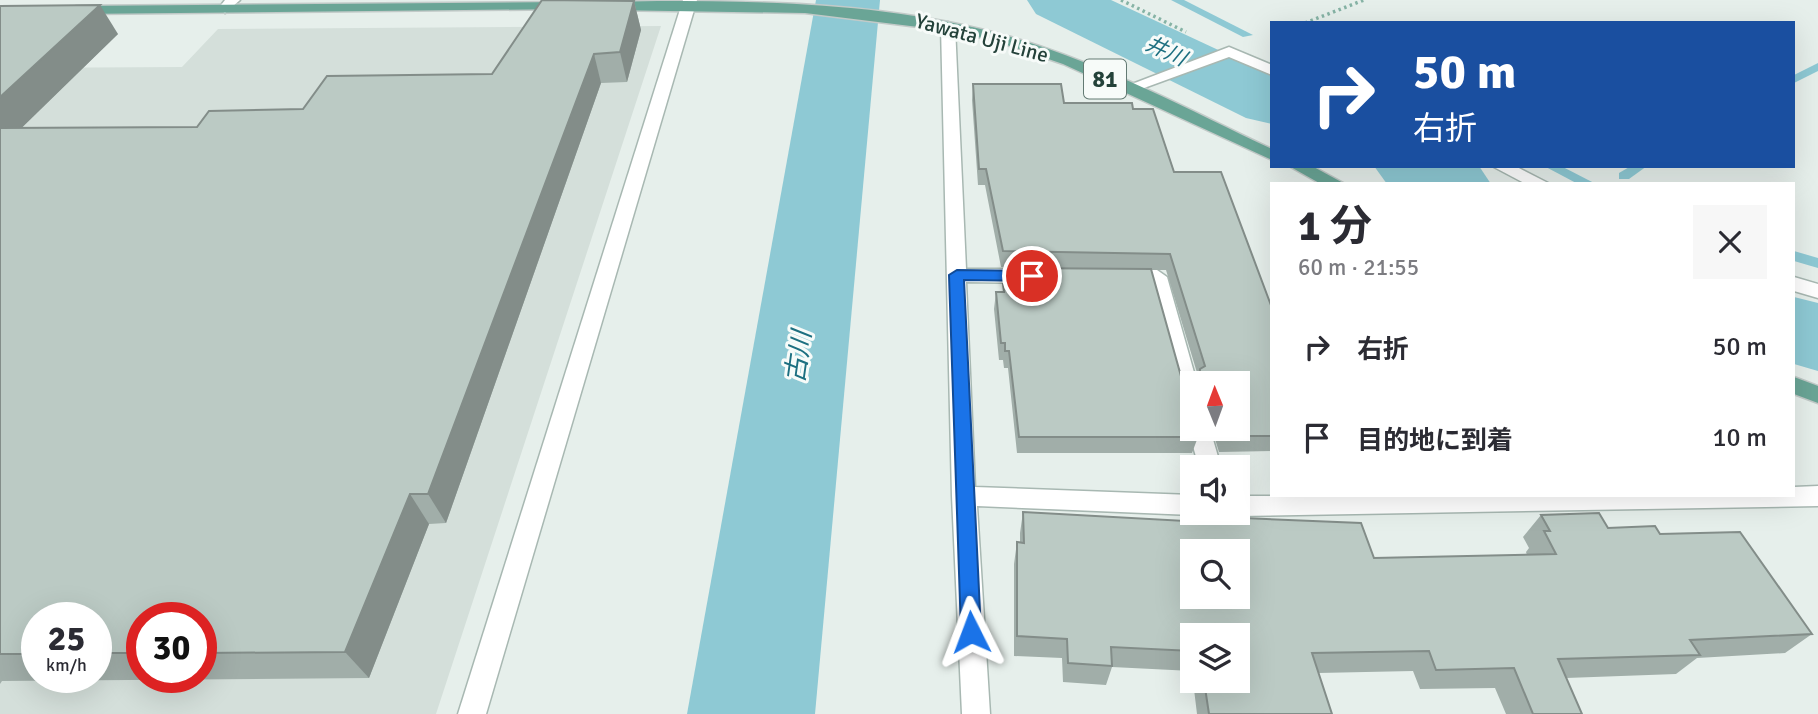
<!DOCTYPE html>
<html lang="ja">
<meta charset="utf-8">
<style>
:root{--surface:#fff;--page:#f7f7f7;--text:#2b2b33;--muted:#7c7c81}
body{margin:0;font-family:Signika,"Noto Sans JP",sans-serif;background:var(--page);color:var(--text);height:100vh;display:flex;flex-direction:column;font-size:26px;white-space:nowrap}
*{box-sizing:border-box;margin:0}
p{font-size:23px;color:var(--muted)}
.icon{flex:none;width:38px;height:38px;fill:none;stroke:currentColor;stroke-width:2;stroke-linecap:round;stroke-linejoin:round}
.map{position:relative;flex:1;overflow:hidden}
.panel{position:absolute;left:1270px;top:182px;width:525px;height:315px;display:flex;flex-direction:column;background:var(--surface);border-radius:0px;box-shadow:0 7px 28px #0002}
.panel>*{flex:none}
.top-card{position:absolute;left:1270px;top:21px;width:525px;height:147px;border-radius:0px;box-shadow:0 7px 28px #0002;background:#1a4fa0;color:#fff;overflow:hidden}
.needle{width:46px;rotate:359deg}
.tools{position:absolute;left:1180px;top:371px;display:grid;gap:14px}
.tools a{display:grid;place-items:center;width:70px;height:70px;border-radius:0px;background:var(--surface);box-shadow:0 7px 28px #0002;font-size:35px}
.speed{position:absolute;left:21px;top:602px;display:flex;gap:14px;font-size:35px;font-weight:700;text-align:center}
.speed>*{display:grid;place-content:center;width:91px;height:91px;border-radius:50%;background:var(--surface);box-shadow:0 7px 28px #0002;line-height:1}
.speed small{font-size:18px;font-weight:400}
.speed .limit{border:10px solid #d22;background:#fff;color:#111}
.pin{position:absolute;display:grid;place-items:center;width:60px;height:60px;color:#fff;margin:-30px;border:4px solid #fff;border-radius:50%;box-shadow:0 2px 7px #0007}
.me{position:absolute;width:77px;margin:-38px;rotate:357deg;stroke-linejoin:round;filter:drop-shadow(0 0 5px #0008)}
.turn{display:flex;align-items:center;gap:24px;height:147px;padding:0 28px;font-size:32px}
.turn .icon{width:91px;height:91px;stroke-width:2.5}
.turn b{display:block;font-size:49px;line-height:60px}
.round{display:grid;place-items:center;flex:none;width:74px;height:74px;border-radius:0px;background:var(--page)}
.overview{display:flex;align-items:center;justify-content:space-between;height:119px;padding:0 28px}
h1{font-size:42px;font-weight:700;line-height:52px}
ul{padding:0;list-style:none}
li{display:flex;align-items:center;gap:21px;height:91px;padding:0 28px}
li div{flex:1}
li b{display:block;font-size:26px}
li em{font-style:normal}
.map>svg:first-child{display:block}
.built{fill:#d4dfda;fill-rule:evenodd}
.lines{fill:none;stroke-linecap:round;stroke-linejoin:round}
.stream{fill:#8ec9d4;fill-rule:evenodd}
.river{fill:#8ec9d4;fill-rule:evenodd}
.minor-casing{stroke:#a8b8b2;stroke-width:3}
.major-casing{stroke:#c2cac8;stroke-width:3}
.path{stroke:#86b3a5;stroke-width:3.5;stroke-dasharray:2.5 3.5;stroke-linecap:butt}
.minor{fill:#fff;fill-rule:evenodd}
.major{fill:#6aa596;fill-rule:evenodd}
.wall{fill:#a1aea9;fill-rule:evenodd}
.shaded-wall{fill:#838d89}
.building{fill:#bbcac4;stroke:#838d89;stroke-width:2;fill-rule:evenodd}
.route{fill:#1a73e8;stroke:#114b97;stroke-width:2}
.labels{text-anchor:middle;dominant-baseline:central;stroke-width:6;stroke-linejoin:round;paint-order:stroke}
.far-street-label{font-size:21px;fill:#24423a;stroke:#f7fbf9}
.far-water-label{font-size:21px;font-style:italic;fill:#1c6f80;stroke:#f7fbf9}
.shield{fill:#f7fbf9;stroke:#637a73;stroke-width:2}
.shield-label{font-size:23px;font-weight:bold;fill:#24423a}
.water-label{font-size:26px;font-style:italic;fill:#1c6f80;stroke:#f7fbf9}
</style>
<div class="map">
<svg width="1818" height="714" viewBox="0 0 1818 714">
<rect width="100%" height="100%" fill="#e6efeb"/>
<!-- built -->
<path class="built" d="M661,26L436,714H0V68L182,67L218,29ZM37,618H96V677H37ZM142,618H201V677H142Z"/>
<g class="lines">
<!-- stream -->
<g class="stream">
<path d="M1171,0H1184L1253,35L1243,37Z"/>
<path d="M1818,63V71L1794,83V75Z"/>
<path d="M1544,166H1561L1596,184H1578Z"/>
<path d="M1631,166H1647L1629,179H1619V173Z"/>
<path d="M1794,251L1818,258V268L1794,261Z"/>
</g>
<!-- river -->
<g class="river">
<path d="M816,0H880L815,714H687Z"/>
<path d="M1027,0H1111L1272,75V124L1246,118L1036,14Z"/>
<path d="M1374,166H1479L1491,184H1387Z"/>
<path d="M1794,297L1818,303V371L1794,364Z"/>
</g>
<defs>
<g id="minor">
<path d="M225,0H240L225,13L218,9Z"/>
<path d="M683,0H697L486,714H458Z"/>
<path d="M948,22L955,26L966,269H1035L1045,276L1035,283L966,282L975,487L1192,495V513H1198L1192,515L977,506L990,714H962L952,496L941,26Z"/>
<path d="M1229,47L1272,65V75L1229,57L1133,92H1121L1119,89Z"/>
<path d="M1492,166H1515L1550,184H1526Z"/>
<path d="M1127,270H1157L1167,277L1197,383H1192V411L1184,409L1181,403L1149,284L1120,282L1117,277Z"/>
<path d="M1794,277L1818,284V298L1794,291Z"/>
<path d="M1191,423L1192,429H1210L1221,467H1199L1188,429Z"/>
<path d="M1818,486V506L1237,516L1228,513H1237V496L1794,495V487Z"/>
</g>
<g id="major">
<path d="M658,1C774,1 892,4 1004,35C1098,61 1185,108 1272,149V160L1063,64L995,41L951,31L805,13L608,10L601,6L608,2Z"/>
<path d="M566,2L573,6L571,9L76,14L69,10L76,6Z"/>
<path d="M1289,166H1312L1345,184H1321Z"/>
<path d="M1794,377L1818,386V403L1794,394Z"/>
</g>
</defs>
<!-- minor casing -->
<use href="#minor" class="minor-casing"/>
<!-- major casing -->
<use href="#major" class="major-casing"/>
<!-- path -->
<g class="path">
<path d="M1121,0L1186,32"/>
<path d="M1305,23L1364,0"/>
</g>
<!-- minor -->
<use href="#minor" class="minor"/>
<!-- major -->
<use href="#major" class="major"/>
</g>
<!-- wall -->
<g class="wall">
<path d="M634,1L641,30L627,82L601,83L446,523L429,524L369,678L2,681L0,684V6L118,34L21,128L197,127L303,109L492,74ZM37,618H96V677H37ZM142,618H201V677H142Z"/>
<path d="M973,84L1064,103L1133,109L1174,172L1272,308V451L1219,452L1212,429H1237V383H1195L1198,376L1166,270H1151L1192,429L1198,437L1192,453H1017L1008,368H1004L1003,360H999L994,309L996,292H1003V284H1005L1007,268L1117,269L1001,267L985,185H978L972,100Z"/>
<path d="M1023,512L1218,523L1220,517L1374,558L1527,555L1526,552L1529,548L1523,537L1541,515L1608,528L1660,534L1812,634L1785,653L1697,658L1676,674L1566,678L1582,714H1506L1495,688L1420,689L1413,671L1318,673L1332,714H1197L1193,681H1237L1192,635V673V671L1112,667L1106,685L1063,682L1062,658L1014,656V564L1017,542L1020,543V533Z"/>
</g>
<!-- shaded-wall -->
<g class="shaded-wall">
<path d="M634,1L641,30L627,82L620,52Z"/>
<path d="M100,5L118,34L0,149V97Z"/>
<path d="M594,54L601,83L446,523L428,494Z"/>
<path d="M410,494L429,524L369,678L345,652Z"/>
</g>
<!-- building -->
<g class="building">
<path d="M542,0L634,1L620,52L594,54L428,494H410L345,652L201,653V618H142V653H96V618H37V654H0V128L197,127L209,111L303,109L327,76L492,74Z"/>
<path d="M100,5L0,97V6Z"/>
<path d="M973,84H1061L1064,103H1132L1133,109H1153L1174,172H1221L1272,308V436H1225L1223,429H1237V383H1199L1200,369L1205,366L1170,254L1003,251L986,169H979Z"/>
<path d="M1007,268L1151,269L1186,394L1192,395V412L1191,414L1192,429H1195L1198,437H1019L1009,351H1005V343H1001L996,292H1004L1003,284H1010Z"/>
<path d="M1023,512L1221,523L1220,517L1361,523L1374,558L1556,554L1544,531H1550L1541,515L1599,513L1608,528L1655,526L1660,534L1740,532L1812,634L1690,640L1700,655L1558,659L1582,714H1533L1514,668L1436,670L1429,651L1312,653L1332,714H1209L1204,681H1237V635H1192V651L1111,647L1112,666L1068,663L1067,639L1017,636V542L1024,543ZM1192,551H1237V597H1192Z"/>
</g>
<!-- route -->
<path class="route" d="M957,270L1032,271L1039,276L1032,281L964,280L981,632L978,639L971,641L964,639L961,632L949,275Z"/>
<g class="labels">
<!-- far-street labels -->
<g class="far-street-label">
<text transform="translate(982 38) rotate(15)">Yawata Uji Line</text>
</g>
<!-- far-water labels -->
<g class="far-water-label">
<text transform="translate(1166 51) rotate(25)">井川</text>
</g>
<!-- shield labels -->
<rect class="shield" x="1084" y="59.5" width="42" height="39" rx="5"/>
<g class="shield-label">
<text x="1105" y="79">81</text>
</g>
<!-- water labels -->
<g class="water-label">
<text transform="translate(799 357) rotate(-82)">古川</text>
</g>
</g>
</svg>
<div class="tools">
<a><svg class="needle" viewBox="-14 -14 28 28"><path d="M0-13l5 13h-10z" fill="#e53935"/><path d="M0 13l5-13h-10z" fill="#7c7c81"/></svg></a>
<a><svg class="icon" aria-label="sound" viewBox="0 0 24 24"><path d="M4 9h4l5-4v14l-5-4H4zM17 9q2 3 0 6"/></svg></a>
<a><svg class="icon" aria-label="search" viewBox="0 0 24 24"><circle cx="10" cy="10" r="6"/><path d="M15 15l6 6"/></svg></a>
<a><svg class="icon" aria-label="layers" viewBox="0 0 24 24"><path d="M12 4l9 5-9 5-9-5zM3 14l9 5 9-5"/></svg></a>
</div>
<div class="speed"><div>25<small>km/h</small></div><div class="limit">30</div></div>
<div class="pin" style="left:1032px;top:276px;background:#d93025"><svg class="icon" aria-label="arrive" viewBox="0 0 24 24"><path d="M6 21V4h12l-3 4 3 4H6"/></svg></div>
<svg class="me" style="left:971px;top:632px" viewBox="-20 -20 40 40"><path d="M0-17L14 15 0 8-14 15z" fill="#1a73e8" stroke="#fff" stroke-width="4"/></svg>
<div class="top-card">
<div class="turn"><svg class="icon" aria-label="right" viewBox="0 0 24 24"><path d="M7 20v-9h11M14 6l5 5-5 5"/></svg><div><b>50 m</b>右折</div></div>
</div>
<section class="panel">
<div class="overview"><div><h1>1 分</h1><p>60 m · 21:55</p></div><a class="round"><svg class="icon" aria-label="close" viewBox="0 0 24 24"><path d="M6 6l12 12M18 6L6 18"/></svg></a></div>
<ul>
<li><svg class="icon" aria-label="right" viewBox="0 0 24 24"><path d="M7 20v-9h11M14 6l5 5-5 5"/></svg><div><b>右折</b></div><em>50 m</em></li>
<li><svg class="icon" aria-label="arrive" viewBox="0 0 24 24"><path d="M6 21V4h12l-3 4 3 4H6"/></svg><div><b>目的地に到着</b></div><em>10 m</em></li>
</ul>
</section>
</div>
